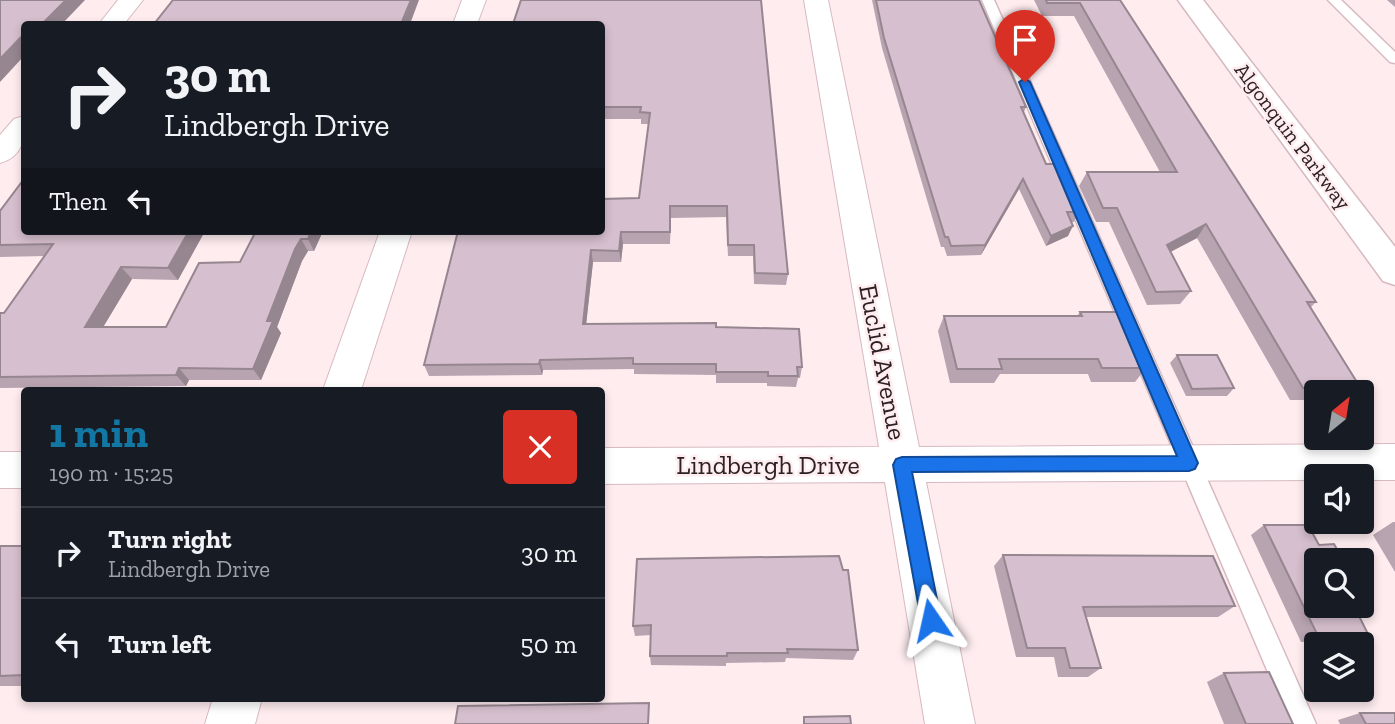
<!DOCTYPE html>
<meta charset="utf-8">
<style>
:root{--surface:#171b24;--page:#20242c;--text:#f1f3f6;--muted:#9ea1a6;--line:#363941;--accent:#1377a3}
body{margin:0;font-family:"Zilla Slab",serif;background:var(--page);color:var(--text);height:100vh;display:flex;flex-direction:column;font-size:26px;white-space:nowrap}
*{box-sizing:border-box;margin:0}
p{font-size:23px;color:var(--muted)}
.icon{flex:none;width:38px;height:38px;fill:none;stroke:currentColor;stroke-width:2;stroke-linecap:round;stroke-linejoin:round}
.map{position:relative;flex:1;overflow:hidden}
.panel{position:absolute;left:21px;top:387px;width:584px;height:315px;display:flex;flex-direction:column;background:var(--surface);border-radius:7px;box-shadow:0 4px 10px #0003}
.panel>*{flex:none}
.banner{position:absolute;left:21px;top:21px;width:584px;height:214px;border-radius:7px;box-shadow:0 4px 10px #0003;background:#171b24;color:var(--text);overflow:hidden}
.needle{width:46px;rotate:30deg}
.controls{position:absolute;left:1304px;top:380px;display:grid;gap:14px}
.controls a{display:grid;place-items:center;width:70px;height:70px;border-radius:7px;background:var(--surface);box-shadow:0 4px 10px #0003;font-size:35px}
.pin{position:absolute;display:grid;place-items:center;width:60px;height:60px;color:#fff;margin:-72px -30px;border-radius:50% 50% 50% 0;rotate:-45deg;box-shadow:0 0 7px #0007}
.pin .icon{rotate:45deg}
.me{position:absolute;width:77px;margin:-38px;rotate:349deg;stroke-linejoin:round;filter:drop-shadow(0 0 5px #0008)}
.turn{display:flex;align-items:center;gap:24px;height:147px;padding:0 28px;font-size:32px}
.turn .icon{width:91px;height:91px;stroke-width:2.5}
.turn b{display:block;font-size:49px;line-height:60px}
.then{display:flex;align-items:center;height:66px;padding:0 28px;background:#0003;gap:14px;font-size:26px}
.round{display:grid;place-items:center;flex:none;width:74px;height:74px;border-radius:7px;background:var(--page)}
.headline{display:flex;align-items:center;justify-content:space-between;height:119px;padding:0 28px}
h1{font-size:42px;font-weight:700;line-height:52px;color:var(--accent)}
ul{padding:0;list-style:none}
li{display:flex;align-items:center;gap:21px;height:91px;padding:0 28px;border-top:2px solid var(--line)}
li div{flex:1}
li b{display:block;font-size:26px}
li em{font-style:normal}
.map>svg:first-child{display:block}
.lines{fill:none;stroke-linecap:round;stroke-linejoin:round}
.service-casing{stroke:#d7bac0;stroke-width:3}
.minor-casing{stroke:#d7bac0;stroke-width:2}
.secondary-casing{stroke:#d7bac0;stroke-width:3}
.service{fill:#fff;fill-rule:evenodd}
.minor{fill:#fff;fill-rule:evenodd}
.secondary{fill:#fff;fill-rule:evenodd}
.wall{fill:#b8a4b1}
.shaded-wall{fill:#968690}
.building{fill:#d6bfce;stroke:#968690;stroke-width:2}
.route{fill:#1a73e8;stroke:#114b97;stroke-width:2}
.labels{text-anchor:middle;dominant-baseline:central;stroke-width:5;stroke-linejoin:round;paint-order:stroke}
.far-street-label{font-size:21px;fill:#2b2023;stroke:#feecef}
.street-label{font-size:26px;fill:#2b2023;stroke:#feecef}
</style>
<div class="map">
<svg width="1395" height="724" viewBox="0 0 1395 724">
<rect width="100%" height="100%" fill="#feecef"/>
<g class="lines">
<defs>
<g id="service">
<path d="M982,0H994L1316,724H1290Z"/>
<path d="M1328,0H1341L1395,52V63L1390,62Z"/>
</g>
<g id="minor">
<path d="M118,0H143L124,24H99Z"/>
<path d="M462,0H486L477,24H453Z"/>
<path d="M804,0H828L919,447L1395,444V480H1362V476H1316V480L926,482L975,724H925L885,482L602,484V448L879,447Z"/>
<path d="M24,116C26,137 23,157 0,163V135L14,119Z"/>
<path d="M380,231H412L361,390H323Z"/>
<rect x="0" y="452" width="24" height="36"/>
<path d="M213,698H262L255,724H205Z"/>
</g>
<path id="secondary" d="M1178,0H1203L1395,247V285L1383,281Z"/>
</defs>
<!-- service casing -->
<use href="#service" class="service-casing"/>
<!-- minor casing -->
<use href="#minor" class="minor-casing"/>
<!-- secondary casing -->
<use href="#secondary" class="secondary-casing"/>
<!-- service -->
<use href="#service" class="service"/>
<!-- minor -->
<use href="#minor" class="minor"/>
<!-- secondary -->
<use href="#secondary" class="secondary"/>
</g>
<!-- wall -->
<g class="wall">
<path d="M761,0L788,274L786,285L754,284L753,256H728L726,217L671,218L670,244H623L621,262H593L586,324L716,327L802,367L800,378H798L796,387L767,386V383H716V375L634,374V369L543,370L542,375L429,376L424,365L639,198L649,124H641V119H602V24Z"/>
<path d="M872,0H979L1026,107L1024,112L1046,164L1060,175L1079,212L1074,222H1071L1068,236L1046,246L1019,189L981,255L947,256L944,247H941L882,48Z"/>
<path d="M1034,0H1120L1316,302L1310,308L1360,387L1354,392H1316V400H1290L1197,238L1170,252L1191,291L1180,304L1147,305L1109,222H1096L1079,186L1087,172H1160L1074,16H1042Z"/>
<path d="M1387,0H1395V7Z"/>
<path d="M0,211L24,231H205L178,280L132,279L103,327H166L240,262L323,231L314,251H308L302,261L277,327L281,333L261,380H189L186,386L0,388V313H4L45,256L0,257Z"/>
<path d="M1080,312L1146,368L1135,382H1091L1088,374H1000L994,383H950L938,331L944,316H1077Z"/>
<path d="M1177,355L1234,388L1227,396H1186L1170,363Z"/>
<path d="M1393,522H1395V572L1373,535Z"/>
<path d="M1264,525L1316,560L1368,634L1351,642H1301L1251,535Z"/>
<rect x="0" y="546" width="24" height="140"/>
<path d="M1003,555L1235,606L1218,617H1086L1101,668L1088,677H1058L1054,657H1016L994,566Z"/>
<path d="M637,559L858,650L853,660L786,658L785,662L726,663V666L651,665L650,656L651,635L635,636L633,626Z"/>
<path d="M1224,673L1293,724H1224L1207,682Z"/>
<path d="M1360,713L1395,724H1340L1338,720Z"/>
</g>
<!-- shaded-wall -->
<g class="shaded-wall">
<path d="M66,0H85L62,24H42Z"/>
<path d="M411,0H419L410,24H401Z"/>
<path d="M24,34V56L0,82V59Z"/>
<path d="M1023,179L1019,189L981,255L985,245Z"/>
<path d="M1206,224L1197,238L1157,259L1167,245Z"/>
<path d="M1073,226L1068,236L1046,246L1051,236Z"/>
<path d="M189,231H205L178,280L168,268Z"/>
<path d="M311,231H323L314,251L308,239Z"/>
<path d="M621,232L623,244L621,262L619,251Z"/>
<path d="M301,239L308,251L302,261L277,327L281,333L261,380L253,369L267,321L295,249Z"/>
<path d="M591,250L593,262L585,335L583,324Z"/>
<path d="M121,267L132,279L96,339L85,327Z"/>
<path d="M540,360L543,370L542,375L539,364Z"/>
<path d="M179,368L189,380L186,386L176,375Z"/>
</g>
<!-- building -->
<g class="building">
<path d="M0,0H66L42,24H24V34L0,59Z"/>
<path d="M173,0H411L401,24H154Z"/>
<path d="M521,0H761L788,274L755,273L754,245H728L727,206H670V232H621L619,251L591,250L583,324L716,323V327L799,329L802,367H797L798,376H768V372H716V364H633V358L540,360L539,364L424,365L458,231H602V199L639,198L650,113L640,112L641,107H602V24H513Z"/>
<path d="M876,0H979L1026,107H1021L1046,164H1054L1060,175H1063L1079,212H1067L1073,226L1051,236L1023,179L985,245L951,246L948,237H945L884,38Z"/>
<path d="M1046,0H1120L1316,302H1307L1360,387L1303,388L1206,224L1167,245L1191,291L1156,292L1117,208H1103L1087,172H1177L1080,3H1047Z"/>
<path d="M24,179V231H189L168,268L121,267L85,327H166L199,263L240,262L256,231H311L308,239H301L295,249L267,321H273L253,369L179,368L176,375L0,377V313H4L53,244L0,245V211Z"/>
<path d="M1080,312H1121L1146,368H1102L1098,359H999L1002,369H957L944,316H1082Z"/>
<path d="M1177,355H1217L1234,388L1192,389Z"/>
<path d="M1264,525H1308L1319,545L1334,544L1343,560H1316V606H1354L1368,634H1317Z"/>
<path d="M0,546H24V675L0,676Z"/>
<path d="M1003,555L1213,556L1235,606L1083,607L1101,668H1070L1065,648H1027Z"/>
<path d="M839,556L843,570H848L858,650L787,649L788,653H727V656H650L651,625L633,626L637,559Z"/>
<path d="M1269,672L1293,724H1246L1224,673Z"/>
<path d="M649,703L648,724H455L458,706Z"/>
<path d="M1360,713H1395V724H1366Z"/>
<path d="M850,716L851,724H804V717Z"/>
</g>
<!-- route -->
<path class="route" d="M1025,78L1030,82L1198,463L1195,469L1189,471L912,472L941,620L938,627L931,630L924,627L921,620L893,465L896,459L902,457L1177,456L1019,82Z"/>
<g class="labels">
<!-- far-street labels -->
<g class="far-street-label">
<text transform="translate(1293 136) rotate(53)">Algonquin Parkway</text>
</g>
<!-- street labels -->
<g class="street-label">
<text transform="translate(883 362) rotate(79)">Euclid Avenue</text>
<text x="768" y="465">Lindbergh Drive</text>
</g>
</g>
</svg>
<div class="controls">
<a><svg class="needle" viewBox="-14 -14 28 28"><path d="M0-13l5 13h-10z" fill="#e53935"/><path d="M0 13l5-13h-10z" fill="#9ea1a6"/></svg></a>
<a><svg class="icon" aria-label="sound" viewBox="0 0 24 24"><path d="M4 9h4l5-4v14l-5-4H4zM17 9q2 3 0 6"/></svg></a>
<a><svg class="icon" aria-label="search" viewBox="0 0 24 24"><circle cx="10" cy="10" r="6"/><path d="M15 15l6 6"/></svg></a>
<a><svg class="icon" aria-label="layers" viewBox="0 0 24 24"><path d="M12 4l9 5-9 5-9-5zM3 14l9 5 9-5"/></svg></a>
</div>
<div class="pin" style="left:1025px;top:82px;background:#d93025"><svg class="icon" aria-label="arrive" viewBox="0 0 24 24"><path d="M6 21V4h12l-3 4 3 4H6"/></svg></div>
<svg class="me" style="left:931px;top:620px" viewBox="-20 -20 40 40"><path d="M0-17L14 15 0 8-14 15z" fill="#1a73e8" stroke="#fff" stroke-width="4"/></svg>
<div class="banner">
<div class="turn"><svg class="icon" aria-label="right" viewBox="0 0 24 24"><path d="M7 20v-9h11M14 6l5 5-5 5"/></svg><div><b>30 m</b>Lindbergh Drive</div></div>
<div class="then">Then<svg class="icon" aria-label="left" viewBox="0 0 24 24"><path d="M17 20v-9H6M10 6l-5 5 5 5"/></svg></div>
</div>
<section class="panel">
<div class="headline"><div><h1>1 min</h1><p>190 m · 15:25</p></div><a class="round" style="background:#d93025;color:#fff"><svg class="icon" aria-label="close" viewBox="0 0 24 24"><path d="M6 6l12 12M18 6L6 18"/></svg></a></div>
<ul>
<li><svg class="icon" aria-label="right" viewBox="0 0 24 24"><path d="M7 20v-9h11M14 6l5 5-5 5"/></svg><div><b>Turn right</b><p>Lindbergh Drive</p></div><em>30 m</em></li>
<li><svg class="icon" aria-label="left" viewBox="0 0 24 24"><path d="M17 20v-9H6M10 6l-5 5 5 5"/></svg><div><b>Turn left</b></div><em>50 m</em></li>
</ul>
</section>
</div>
